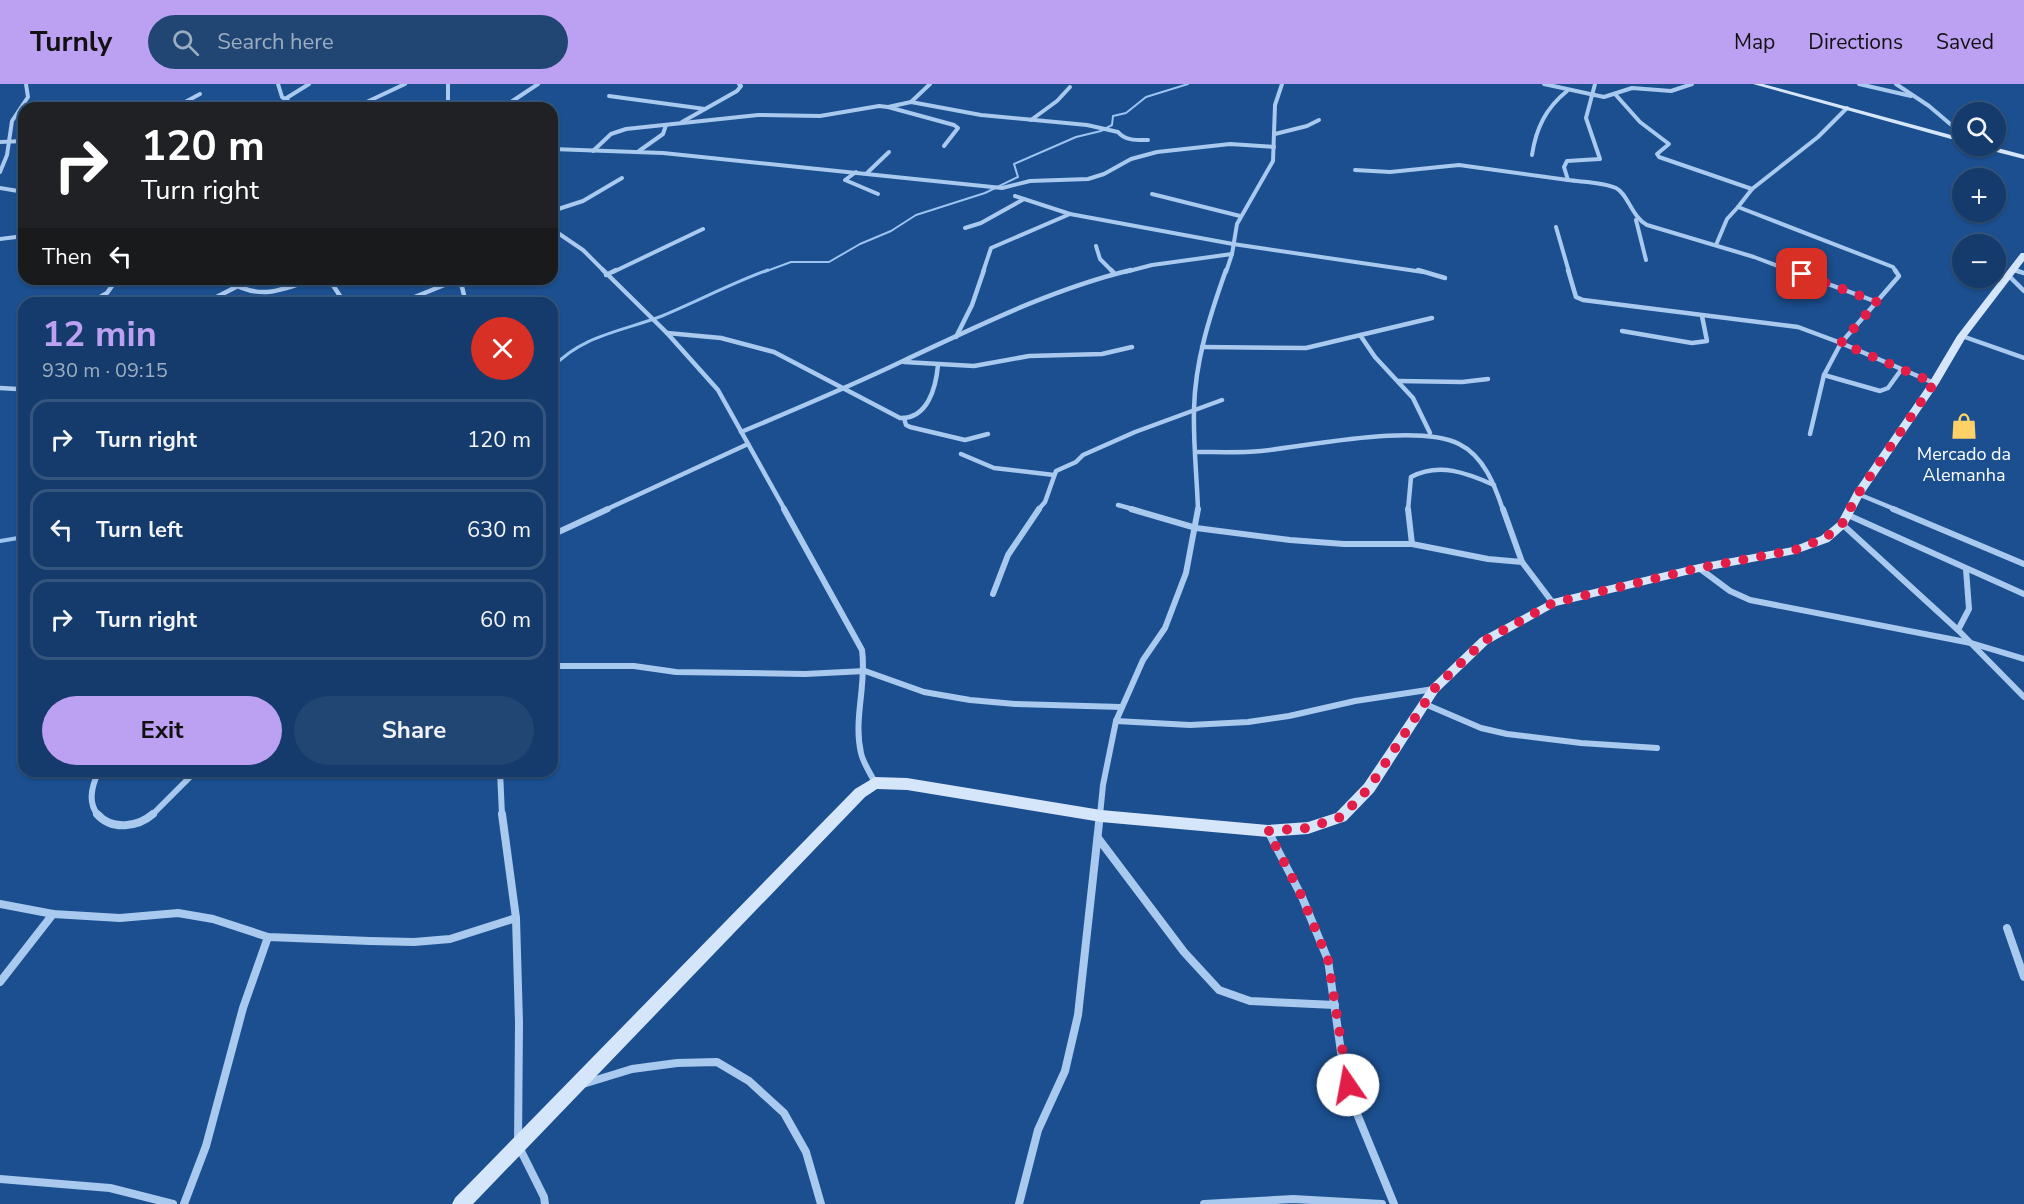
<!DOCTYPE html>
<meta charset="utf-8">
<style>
:root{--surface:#143b6b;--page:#214673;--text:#f1f3f6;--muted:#9dadc1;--line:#33557e;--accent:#bca0f2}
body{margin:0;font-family:"Nunito Sans",sans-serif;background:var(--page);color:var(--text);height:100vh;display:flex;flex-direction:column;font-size:22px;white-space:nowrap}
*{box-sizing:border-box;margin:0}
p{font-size:20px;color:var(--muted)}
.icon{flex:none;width:33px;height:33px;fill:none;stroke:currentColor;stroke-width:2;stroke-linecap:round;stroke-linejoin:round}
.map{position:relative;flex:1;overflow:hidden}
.details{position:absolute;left:18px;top:213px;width:540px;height:480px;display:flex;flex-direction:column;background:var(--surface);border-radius:18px;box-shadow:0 2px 4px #0004,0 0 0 2px var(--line)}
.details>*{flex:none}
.banner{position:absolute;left:18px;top:18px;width:540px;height:183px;border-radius:18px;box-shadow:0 2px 4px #0004,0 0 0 2px var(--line);background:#202124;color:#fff;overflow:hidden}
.fabs{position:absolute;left:1952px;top:18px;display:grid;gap:12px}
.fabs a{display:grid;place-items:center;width:54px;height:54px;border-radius:50%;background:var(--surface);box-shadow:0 2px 4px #0004,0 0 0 2px var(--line);font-size:30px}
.pin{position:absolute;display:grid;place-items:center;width:51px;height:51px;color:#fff;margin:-26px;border-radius:12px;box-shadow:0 3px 9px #0006}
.me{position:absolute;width:66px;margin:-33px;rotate:348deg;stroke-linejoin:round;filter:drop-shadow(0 0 4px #0008)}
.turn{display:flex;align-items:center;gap:21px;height:126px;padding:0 24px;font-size:27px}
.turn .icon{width:78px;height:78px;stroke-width:2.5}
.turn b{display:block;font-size:42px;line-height:51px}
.then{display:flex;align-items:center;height:57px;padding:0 24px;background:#0003;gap:12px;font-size:22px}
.round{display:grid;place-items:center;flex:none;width:63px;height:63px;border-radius:32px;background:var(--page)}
.headline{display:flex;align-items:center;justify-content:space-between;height:102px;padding:0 24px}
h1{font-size:36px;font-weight:700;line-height:45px;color:var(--accent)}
.button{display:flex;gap:12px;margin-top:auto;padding:12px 24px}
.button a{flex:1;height:69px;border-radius:36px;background:var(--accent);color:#111;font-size:24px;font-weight:700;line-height:69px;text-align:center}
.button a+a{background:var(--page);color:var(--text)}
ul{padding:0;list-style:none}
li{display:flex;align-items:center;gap:18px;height:81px;margin:0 12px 9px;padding:0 12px;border:3px solid var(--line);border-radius:18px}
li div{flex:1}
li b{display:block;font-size:22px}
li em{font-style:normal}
header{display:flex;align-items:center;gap:36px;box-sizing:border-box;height:84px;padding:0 30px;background:var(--accent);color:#111}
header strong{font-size:28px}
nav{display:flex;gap:33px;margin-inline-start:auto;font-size:21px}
.search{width:420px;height:54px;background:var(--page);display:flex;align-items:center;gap:15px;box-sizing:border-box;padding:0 21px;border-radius:33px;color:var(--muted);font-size:22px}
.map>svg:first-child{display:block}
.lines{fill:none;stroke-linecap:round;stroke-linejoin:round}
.stream-far2{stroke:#9cc4f0;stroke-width:2}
.stream-far1{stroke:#9cc4f0;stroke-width:3}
.stream{stroke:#9cc4f0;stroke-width:4}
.street-far3{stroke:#a9c9ee;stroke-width:4}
.street-far2{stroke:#a9c9ee;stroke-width:4.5}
.street-far1{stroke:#a9c9ee;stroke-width:6}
.street{stroke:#a9c9ee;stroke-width:8}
.secondary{fill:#d6e6fa;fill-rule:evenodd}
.route{stroke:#e11d48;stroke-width:10;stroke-dasharray:0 18}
.labels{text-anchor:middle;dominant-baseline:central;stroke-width:4.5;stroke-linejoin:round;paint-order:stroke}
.poi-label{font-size:18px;fill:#fff;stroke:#1b4f8f}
</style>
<header>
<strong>Turnly</strong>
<div class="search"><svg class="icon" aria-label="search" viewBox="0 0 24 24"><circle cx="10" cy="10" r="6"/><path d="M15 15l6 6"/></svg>Search here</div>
<nav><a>Map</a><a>Directions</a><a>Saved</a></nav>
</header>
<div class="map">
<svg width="2024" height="1120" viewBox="0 0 2024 1120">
<rect width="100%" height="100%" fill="#1b4f8f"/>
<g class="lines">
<!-- stream-far2 -->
<path class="stream-far2" d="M764,188L791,178H829L860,160L891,147L916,131L985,109L1018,93L1014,80L1076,53L1101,47L1112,41L1113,32L1126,29L1146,13L1188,0"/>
<!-- stream-far1 -->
<path class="stream-far1" d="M552,284C582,251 623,247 662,232C698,217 732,199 768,186"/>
<!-- stream -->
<path class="stream" d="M0,457L24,453"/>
<!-- street-far3 -->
<g class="street-far3">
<path d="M278,0L282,13L299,24"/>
<path d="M448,0V24"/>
<path d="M1544,0L1604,13L1632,4L1671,7L1692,0"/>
<path d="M1595,0L1586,34L1600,75L1567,77L1564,83L1568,96C1582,98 1603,98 1616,104C1628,110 1631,132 1647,141L1754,173L1794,188"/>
<path d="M1859,0L1911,12"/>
<path d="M1896,0L1929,22L1962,50"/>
<path d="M1615,10L1640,38L1669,60L1657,70L1659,73L1752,105"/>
<path d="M609,12L705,25"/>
<path d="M285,15L309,0"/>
<path d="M911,18L930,0"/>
<path d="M888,23L954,41L958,44L944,62"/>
<path d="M174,24L200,10"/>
<path d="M354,24L405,0"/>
<path d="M502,24L538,0"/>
<path d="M1847,24L1818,53L1752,105L1738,123L1893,183L1896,188"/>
<path d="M1031,36L1057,17L1070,3"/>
<path d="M682,38L737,7L741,2L739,0"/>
<path d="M1275,50L1307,42L1319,36"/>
<path d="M0,58L24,57"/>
<path d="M552,65L663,69L1002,104L1030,97L1088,95L1104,90L1131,75L1157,68L1230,60L1274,63"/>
<path d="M593,67L611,50L626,45L758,31L820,32L879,22L888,23L911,18L981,31L1087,41L1118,48C1125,57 1138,56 1148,56"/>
<path d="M639,67L663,50L666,41"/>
<path d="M1532,71C1536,44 1546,24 1567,7"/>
<path d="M1355,86L1390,88L1459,81L1568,96"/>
<path d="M0,88L7,71L12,37L28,13L26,0"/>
<path d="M856,88L845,96L878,110"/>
<path d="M867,89L889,68"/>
<path d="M0,104L24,108"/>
<path d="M1152,110L1240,132"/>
<path d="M1015,112L1070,130L1233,160L1423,188"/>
<path d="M552,127L583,117L622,94"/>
<path d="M1636,136L1646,176"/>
<path d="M1556,143L1569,188"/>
<path d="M965,144L981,139L1024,115"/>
<path d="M552,145L583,166L605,188"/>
<path d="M0,155L24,152"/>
<path d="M1716,161L1727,135L1738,123"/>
<path d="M1096,162L1100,175L1113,188"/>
<path d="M2014,186L2020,188"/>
<path d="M613,188L703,145"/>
<path d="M983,188L991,164L1070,130"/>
<path d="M1125,188L1152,181L1232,170"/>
<path d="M1226,188L1232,170L1237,140L1273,77L1275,21L1282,0"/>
</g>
<!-- street-far2 -->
<g class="street-far2">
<path d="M603,186L667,249L718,306L785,426"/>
<path d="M1111,186L1114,189"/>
<path d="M1418,186L1445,194"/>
<path d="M1568,186L1576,213L1583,216L1798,243L1841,259L1824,291L1810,350"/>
<path d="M1790,186L1877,218"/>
<path d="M1895,186L1899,192L1841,259L1934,299"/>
<path d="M2015,186L2024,189"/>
<path d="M606,191L616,186"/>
<path d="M2009,192L2024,207"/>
<path d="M329,195L340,212L350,219"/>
<path d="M460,195L466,219"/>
<path d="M228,197C261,217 281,206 314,195"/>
<path d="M90,219L107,209L117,195"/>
<path d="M205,219L236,203"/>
<path d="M400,219L459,195"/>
<path d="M1622,247L1692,259L1707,257L1702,232"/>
<path d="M667,249L721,254L774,268L900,334C928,335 936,303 938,281"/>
<path d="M1360,251L1375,273L1413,314L1430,349"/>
<path d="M1962,252L2024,274"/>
<path d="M956,253L972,221L984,186"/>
<path d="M1202,263L1306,264L1432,234"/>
<path d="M904,278L974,282L1029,272L1102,270L1132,263"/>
<path d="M1824,291L1880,307L1888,304L1901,286"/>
<path d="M1398,297L1462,298L1488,295"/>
<path d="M0,304L17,305L24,308"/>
<path d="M24,321L21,333L24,336"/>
<path d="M904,334L906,341L910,343L965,356L988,350"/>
<path d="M741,348C796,325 851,302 905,276C978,242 1052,205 1131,186"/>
<path d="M1197,368C1218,368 1240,369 1261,367C1310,362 1417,339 1459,360C1484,372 1495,402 1503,426"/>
<path d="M961,370L994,384L1054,391"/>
<path d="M1858,410L1897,426"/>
<path d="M1118,421L1136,426"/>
<path d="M605,426L748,360"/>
<path d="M1038,426L1045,418L1056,387L1076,378L1083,371L1135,348L1222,316"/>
<path d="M1198,426C1197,393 1193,359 1194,325C1195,277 1210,231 1226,186"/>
<path d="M1408,426L1411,393C1439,378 1467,389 1494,401"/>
</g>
<!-- street-far1 -->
<g class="street-far1">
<path d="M784,425L862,566C867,600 853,635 861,669C863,679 871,690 875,699"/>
<path d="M1131,425L1196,444L1290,456L1344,460H1412L1488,475L1522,478L1553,519"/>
<path d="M1408,425L1412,460"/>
<path d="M1503,425L1522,478"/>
<path d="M1893,425L2024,480"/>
<path d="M1848,431L2024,510"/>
<path d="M1842,440L1958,546L2024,613"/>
<path d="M552,451L608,425"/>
<path d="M1699,484L1730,507L1750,516L1971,559L2024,575"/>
<path d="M993,510L1008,471L1039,425"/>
<path d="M1958,546L1969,525L1966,485"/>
<path d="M552,582H634L676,588L805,590L865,587L924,608L970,616L1015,620L1121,623"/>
<path d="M1425,620L1481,644L1507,650L1581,659L1657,664"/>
<path d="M1116,637L1190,641L1248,638L1289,632L1355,617L1434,605"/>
<path d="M500,687L502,731"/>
<path d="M98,731C87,718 92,701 99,687"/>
<path d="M152,731L196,687"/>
<path d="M1100,731L1103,701L1116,637L1143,576L1165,544L1186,489L1198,425"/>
</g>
<!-- street -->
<g class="street">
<path d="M97,730C112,747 138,743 153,730"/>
<path d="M502,730L516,834L519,938L518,1061L544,1113L545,1120"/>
<path d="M1268,747L1302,813L1328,876L1343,982L1353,1020L1394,1120"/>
<path d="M1098,754L1184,868L1219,906L1250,917L1335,921"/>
<path d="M0,820L53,830L120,834L178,829L213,835L268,853L370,857L414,858L450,855L516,834"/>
<path d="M2007,844L2024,893"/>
<path d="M0,898L53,830"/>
<path d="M583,1000L632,985L677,979L717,978L749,997L784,1029L806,1068L821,1120"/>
<path d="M0,1095L110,1104L173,1120"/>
<path d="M184,1120L206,1062L243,924L268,853"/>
<path d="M1019,1120L1038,1046L1065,987L1078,931L1100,730"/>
<path d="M1204,1120L1293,1115L1382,1120"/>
</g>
<!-- secondary -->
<g class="secondary">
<path d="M1753,0H1763L1962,54V58Z"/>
<path d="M1981,62H1990L2024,71V75L1981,64Z"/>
<path d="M2021,169H2024V177L1966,253L1939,299L1863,411L1846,443L1829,458L1795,470L1699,488L1556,522L1488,560L1438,608L1374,708L1346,737L1308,750L1268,753L1101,738L907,706L877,705L865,713L473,1120H452L455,1114L855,705L875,693L907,694L1101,726L1268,741L1308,738L1336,729L1364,700L1430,602L1480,554L1553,515L1699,480L1793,463L1821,452L1838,438L1854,408L1929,299L1957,252Z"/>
</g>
</g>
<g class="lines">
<!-- route -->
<path class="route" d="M1348,1001L1328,876L1302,813L1268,747L1308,744L1341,733L1369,704L1434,605L1484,557L1553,519L1699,484L1795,466L1825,454L1842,440L1858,410L1934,299L1841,259L1877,218L1802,190"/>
</g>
<!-- icons -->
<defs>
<symbol id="shop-bare" viewBox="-9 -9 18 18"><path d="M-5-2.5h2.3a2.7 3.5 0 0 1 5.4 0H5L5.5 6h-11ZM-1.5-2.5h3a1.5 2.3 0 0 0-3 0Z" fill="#ffd166" stroke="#1b4f8f" stroke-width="2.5" paint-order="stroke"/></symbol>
</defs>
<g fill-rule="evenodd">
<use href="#shop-bare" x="1945" y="323" width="38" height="38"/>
</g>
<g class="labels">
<!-- poi labels -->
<g class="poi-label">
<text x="1964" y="370">Mercado da<tspan x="1964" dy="21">Alemanha</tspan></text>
</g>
</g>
</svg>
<div class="fabs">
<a><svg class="icon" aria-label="search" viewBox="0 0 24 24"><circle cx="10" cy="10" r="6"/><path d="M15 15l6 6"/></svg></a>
<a>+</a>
<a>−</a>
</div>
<div class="pin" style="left:1802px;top:190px;background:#d93025"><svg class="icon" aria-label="arrive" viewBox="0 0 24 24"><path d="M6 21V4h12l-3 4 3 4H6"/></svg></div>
<svg class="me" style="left:1348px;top:1001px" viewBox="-20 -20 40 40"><circle r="19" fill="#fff"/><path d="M0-13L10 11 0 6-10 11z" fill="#e11d48"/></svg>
<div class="banner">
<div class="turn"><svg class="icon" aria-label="right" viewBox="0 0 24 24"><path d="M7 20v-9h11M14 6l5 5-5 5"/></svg><div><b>120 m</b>Turn right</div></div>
<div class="then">Then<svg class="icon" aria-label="left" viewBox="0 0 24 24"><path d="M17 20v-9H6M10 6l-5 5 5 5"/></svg></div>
</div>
<section class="details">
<div class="headline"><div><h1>12 min</h1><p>930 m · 09:15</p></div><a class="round" style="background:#d93025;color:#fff"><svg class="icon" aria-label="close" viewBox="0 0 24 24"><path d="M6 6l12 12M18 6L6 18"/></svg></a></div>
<ul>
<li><svg class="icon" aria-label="right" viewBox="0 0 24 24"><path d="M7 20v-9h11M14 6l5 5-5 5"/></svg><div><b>Turn right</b></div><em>120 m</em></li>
<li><svg class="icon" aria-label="left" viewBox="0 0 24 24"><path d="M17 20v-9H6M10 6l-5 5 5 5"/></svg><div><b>Turn left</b></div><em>630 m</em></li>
<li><svg class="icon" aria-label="right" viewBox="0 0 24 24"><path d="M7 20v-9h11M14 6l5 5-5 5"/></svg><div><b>Turn right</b></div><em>60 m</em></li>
</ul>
<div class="button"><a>Exit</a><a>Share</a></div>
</section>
</div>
